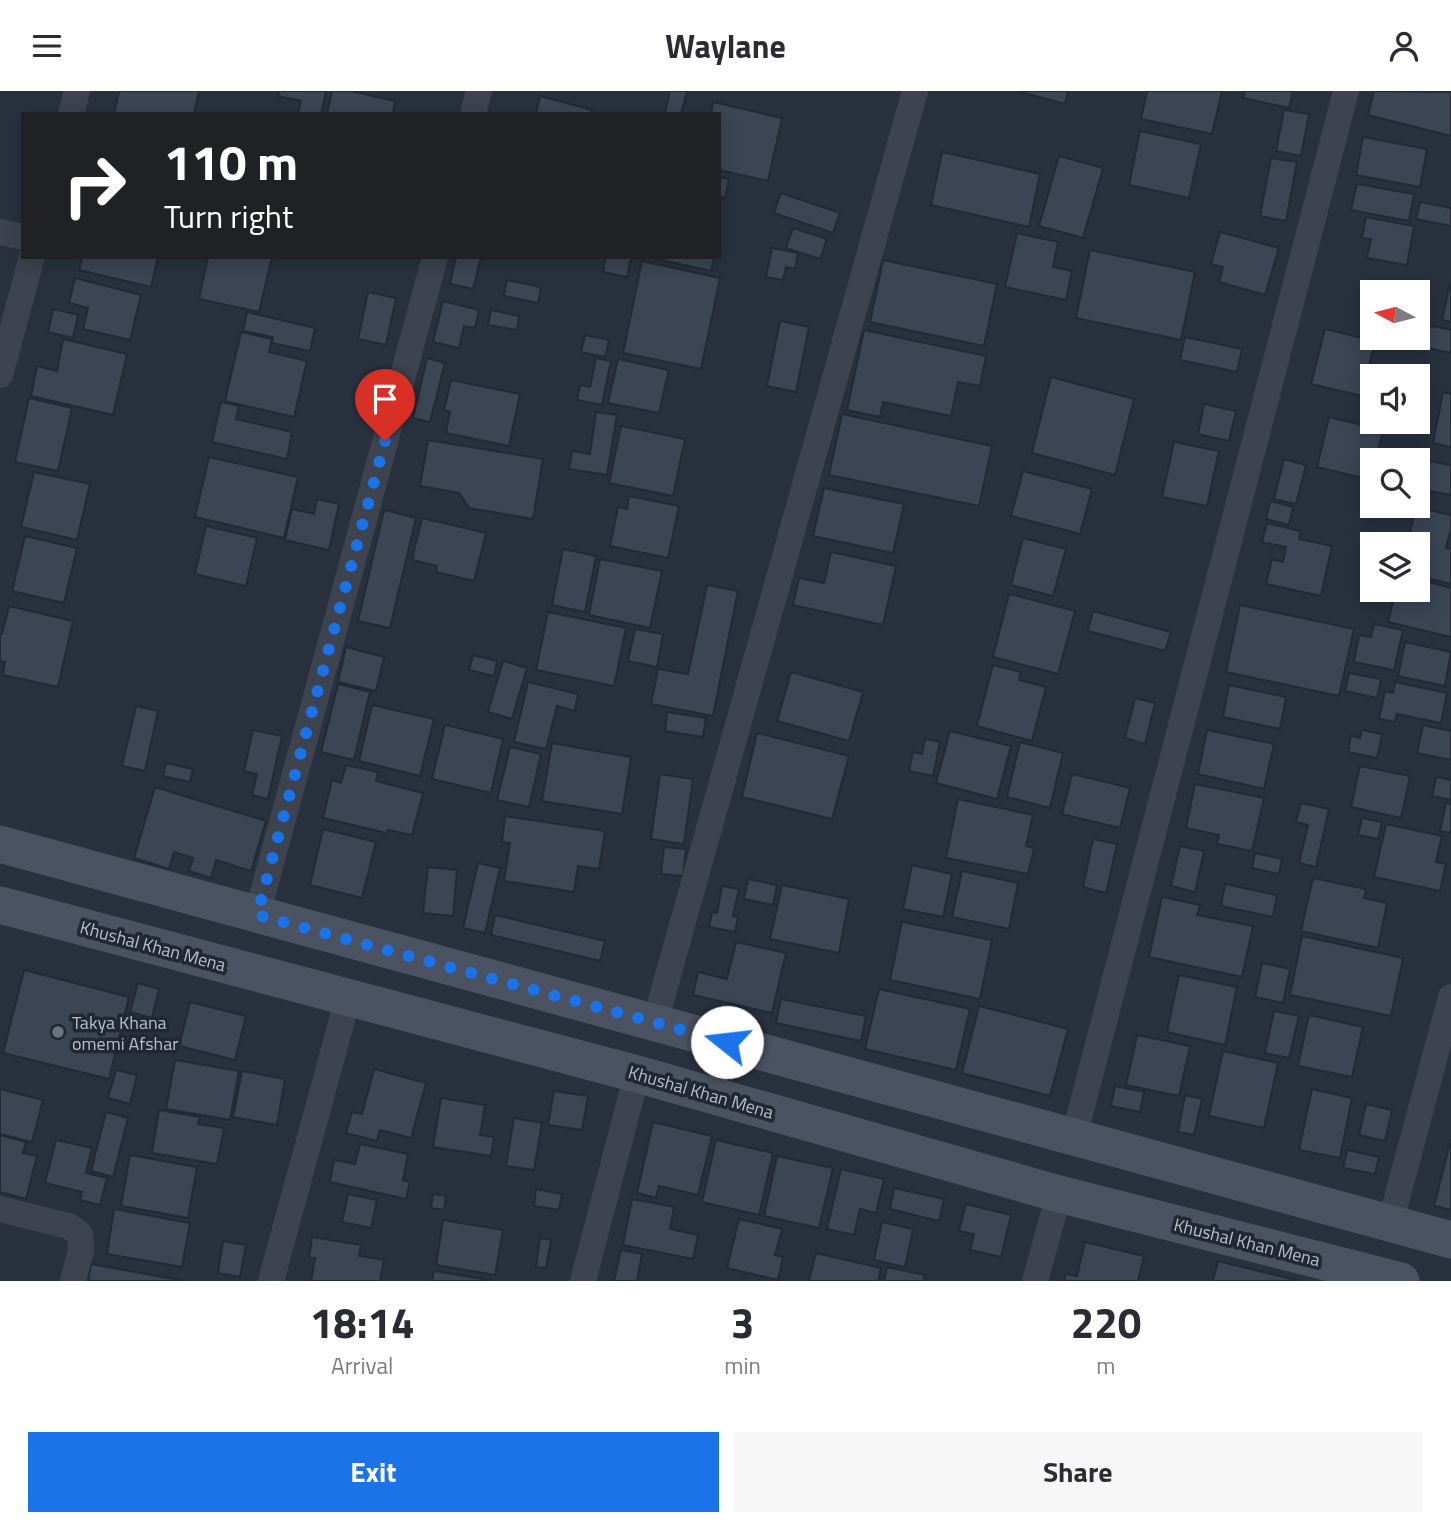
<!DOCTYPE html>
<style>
:root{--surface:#fff;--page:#f7f7f7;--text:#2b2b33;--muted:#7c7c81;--accent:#1a73e8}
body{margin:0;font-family:"Titillium Web",sans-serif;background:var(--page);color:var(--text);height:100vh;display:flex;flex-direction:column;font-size:26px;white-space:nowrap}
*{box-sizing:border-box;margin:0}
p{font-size:23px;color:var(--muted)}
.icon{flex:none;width:38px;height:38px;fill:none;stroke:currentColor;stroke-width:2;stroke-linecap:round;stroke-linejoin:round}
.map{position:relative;height:1190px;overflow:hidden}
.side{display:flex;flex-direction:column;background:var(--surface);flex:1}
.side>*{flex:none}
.guide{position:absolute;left:21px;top:21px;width:700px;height:147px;border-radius:0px;box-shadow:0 4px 18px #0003;background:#202124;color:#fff;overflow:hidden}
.needle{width:46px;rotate:277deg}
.buttons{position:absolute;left:1360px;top:189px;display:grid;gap:14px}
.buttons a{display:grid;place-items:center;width:70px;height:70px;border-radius:0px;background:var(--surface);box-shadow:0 4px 18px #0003;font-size:35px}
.pin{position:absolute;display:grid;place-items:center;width:60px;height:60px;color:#fff;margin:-72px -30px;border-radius:50% 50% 50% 0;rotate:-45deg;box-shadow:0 0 7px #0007}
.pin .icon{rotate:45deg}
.me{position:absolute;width:77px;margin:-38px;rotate:286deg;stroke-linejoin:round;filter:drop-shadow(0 0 5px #0008)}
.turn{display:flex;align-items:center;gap:24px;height:147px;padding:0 28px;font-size:32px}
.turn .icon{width:91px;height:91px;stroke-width:2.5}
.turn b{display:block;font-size:49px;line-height:60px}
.eta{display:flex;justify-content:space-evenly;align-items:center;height:119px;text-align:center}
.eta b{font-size:42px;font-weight:700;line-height:49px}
.action{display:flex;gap:14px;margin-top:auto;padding:14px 28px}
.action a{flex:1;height:80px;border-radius:0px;background:var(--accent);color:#fff;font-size:28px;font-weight:700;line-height:80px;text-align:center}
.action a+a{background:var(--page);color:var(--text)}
header{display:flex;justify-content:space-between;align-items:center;height:91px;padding:0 28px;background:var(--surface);font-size:32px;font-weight:700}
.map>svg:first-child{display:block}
.building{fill:#3b4554;stroke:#232a36;stroke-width:2}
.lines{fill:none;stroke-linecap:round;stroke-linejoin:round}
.street{stroke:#3d434f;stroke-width:26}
.secondary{stroke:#4b5261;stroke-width:37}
.route{stroke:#1a73e8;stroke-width:12;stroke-dasharray:0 21.6}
.worship-dot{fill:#6b7280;stroke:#212834;stroke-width:2.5}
.labels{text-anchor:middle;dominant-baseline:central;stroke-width:7;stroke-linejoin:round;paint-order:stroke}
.street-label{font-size:18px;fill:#b9bfc9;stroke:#212834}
.poi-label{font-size:18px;fill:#b9bfc9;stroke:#212834;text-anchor:start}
</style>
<header><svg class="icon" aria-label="menu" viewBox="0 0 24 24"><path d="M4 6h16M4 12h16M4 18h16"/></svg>Waylane<svg class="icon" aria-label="person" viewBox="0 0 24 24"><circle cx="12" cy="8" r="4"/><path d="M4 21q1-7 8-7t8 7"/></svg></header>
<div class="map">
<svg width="1451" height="1190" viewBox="0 0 1451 1190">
<rect width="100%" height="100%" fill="#29313f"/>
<!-- building -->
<g class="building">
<path d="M119,0H199L194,23H114Z"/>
<path d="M279,0H326L321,23H298L301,10L278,5Z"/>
<path d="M332,0H351L395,10L393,23H327Z"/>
<path d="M670,0H687L681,23L665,22Z"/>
<path d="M1017,0H1068L1065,13Z"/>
<path d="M1147,0H1222L1212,43L1141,28Z"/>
<path d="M1245,0H1293L1289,17L1243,7Z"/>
<path d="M1374,0L1451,1V45L1368,24Z"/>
<path d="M540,5L592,19L590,23H536Z"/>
<path d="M713,11L782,27L768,90L719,79V23H711Z"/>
<path d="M1284,19L1309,23L1301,65L1276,60Z"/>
<path d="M1140,40L1201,53L1189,107L1129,94Z"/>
<path d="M1363,46L1427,58L1420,96L1356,84Z"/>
<path d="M942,61L1040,83L1029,136L931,114Z"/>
<path d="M1059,65L1103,77L1083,147L1039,135Z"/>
<path d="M1271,67L1297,71L1286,130L1260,125Z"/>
<path d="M719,86L729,88L725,107L719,105Z"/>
<path d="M1357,93L1414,103L1409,130L1351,119Z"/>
<path d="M781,102L840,122L833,142L774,122Z"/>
<path d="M1420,111L1451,117V135L1416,128Z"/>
<path d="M1366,126L1414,135L1407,174L1367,167L1371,148L1362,147Z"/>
<path d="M793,137L827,148L820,168L786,157Z"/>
<path d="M1220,141L1279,157L1265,204L1219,191L1223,176L1211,173Z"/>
<path d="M1017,142L1058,151L1053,176L1072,180L1066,209L1005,196Z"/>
<path d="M772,157L798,162L795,178L786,176L783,189L766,186Z"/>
<path d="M1090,159L1195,181L1181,249L1076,227Z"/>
<path d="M82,166H158L151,196L79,179Z"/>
<path d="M208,166H272L259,221L199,208Z"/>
<path d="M456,166H481L473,198L450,193Z"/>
<path d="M606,166H631L627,186L603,181Z"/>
<path d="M648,166H714L711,180Z"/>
<path d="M883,169L997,193L984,255L870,231Z"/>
<path d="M642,170L720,187L701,278L623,262Z"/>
<path d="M75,187L141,204L130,249L83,238L88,217L69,212Z"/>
<path d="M1451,188V231L1442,229Z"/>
<path d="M507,189L541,196L538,212L504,205Z"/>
<path d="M368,201L396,207L386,254L358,248Z"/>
<path d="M443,210L479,219L475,237L464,235L459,257L433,251Z"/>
<path d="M53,218L78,224L73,247L48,241Z"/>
<path d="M491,219L519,225L517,239L488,234Z"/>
<path d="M247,221L315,237L310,260L272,252L273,246L243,240Z"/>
<path d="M780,230L809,236L796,301L767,295Z"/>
<path d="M1427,234L1451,239V262L1423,256Z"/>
<path d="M1325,238L1375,250L1362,305L1311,293Z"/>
<path d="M864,239L986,265L980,295L958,291L951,325L883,311L880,326L847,319Z"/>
<path d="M241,241L272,248L269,261L307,270L294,326L225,310Z"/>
<path d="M585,244L609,249L605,266L581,261Z"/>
<path d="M1185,246L1242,258L1237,281L1180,269Z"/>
<path d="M63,248L127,263L113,324L31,305L37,275L57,280Z"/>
<path d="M427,267L445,272L430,331L413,327Z"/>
<path d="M596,267L611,270L602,314L577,309L580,294L590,296Z"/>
<path d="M618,268L669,279L659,322L608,312Z"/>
<path d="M1051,286L1134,308L1115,384L1032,362Z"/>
<path d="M451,289L520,303L509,355L446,342L450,321L444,319Z"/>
<path d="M1443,301L1451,303V356L1433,352Z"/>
<path d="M29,307L72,317L58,380L15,371Z"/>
<path d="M221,311L239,315L236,328L292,341L287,368L212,351Z"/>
<path d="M1204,313L1236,320L1229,350L1198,343Z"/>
<path d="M596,321L617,324L607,384L569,378L572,360L590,363Z"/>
<path d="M842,323L992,355L979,415L829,384Z"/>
<path d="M1329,326L1383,339L1376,369H1372L1371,389L1317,376Z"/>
<path d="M621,335L685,348L673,405L609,392Z"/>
<path d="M428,349L543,368L533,428L469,417L459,402L420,395Z"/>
<path d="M1174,351L1219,360L1207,415L1162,406Z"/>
<path d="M209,366L298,386L284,447L195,426Z"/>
<path d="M1284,368L1306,374L1296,413L1274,408Z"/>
<path d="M1424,369L1451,374V404L1418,398Z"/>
<path d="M1023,380L1092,398L1080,443L1011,425Z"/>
<path d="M34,381L90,393L77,449L21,436Z"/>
<path d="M824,397L904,413L893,462L813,445Z"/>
<path d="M629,405L679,415L668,467L610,455L618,416L627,418Z"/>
<path d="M317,408L339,413L329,459L285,449L292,418L314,423Z"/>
<path d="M1270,410L1293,416L1289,434L1266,428Z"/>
<path d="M1416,416L1451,424V437L1446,457L1451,458V493L1418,485V453H1407Z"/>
<path d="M384,419L416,427L390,537L358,530Z"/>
<path d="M422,427L486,442L474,490L436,481L437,475L412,469Z"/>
<path d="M1267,432L1300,440L1299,448L1332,455L1321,505L1266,493L1272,468L1283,471L1286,456L1262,451Z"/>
<path d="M206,435L257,447L246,495L195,483Z"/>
<path d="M25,445L77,457L64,512L12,500Z"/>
<path d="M1023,447L1066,458L1053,505L1011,494Z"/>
<path d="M563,458L596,465L585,521L552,514Z"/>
<path d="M831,461L896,475L883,534L793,514L799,487L824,492Z"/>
<path d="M600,468L662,480L650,537L589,524Z"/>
<path d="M1418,488L1451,497V546L1388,531L1396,499H1418Z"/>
<path d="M707,494L738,500L713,625L651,613L658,578L688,583Z"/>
<path d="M1009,503L1075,520L1058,583L993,566Z"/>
<path d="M1240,514L1354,538L1339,605L1226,581Z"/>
<path d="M9,515L73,530L58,596L3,584L5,571L0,570V543H2Z"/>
<path d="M1093,520L1171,541L1165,560L1088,540Z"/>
<path d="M548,521L626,537L614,595L536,579Z"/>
<path d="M1374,533L1403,539L1394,579L1354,571L1359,544L1371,546Z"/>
<path d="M635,538L663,543L657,576L628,570Z"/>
<path d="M1405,551L1451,561L1445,595L1398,585Z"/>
<path d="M346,556L384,566L376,600L338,591Z"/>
<path d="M473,564L497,570L494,585L469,579Z"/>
<path d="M503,570L527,577L512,628L488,621Z"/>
<path d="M993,574L1021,581L1019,589L1046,596L1032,650L977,635Z"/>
<path d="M791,581L863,601L849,650L777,630Z"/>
<path d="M1349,582L1381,588L1377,607L1345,600Z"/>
<path d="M528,591L578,603L575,620L557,615L546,658L514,651Z"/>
<path d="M1395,591L1447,602L1441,632L1397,623L1395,631L1379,628L1385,600L1393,602Z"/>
<path d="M338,593L370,601L354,669L321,661Z"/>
<path d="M1229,594L1286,606L1280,638L1223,626Z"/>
<path d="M1135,607L1155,612L1145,653L1125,647Z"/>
<path d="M372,614L434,628L420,685L359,670Z"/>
<path d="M136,615L158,620L145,680L122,675Z"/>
<path d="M667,621L706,627L703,646L665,640Z"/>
<path d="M445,634L503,648L491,702L432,688Z"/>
<path d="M1423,634L1451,640V669L1417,662Z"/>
<path d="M253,639L282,645L268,708L252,704L257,683L244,680Z"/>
<path d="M1207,639L1274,653L1264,698L1198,683Z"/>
<path d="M1362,639L1382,643L1377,667L1348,661L1351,645L1360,647Z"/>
<path d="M950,640L1011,655L997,708L936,692Z"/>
<path d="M757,642L849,665L832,728L742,706Z"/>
<path d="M925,648L940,651L933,685L909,680L913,661L922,663Z"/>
<path d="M1020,651L1063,662L1050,717L1007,706Z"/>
<path d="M552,652L631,666L622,723L542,710Z"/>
<path d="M510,656L541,663L529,716L497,709Z"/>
<path d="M166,672L193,678L190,691L163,685Z"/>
<path d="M346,674L378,681L376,690L423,702L412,744L388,739L387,742L323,727L332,689L341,692Z"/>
<path d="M1360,675L1410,685L1401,727L1351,716Z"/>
<path d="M660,683L693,688L684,753L651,748Z"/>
<path d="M1072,683L1130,697L1120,737L1062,723Z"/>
<path d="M1436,686L1451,689V709L1432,705Z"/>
<path d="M1195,693L1264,707L1252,760L1217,753L1219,744L1186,737Z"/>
<path d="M155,696L266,730L251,780L216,769L211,787L189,780L193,767L174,761L169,778L134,767Z"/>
<path d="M958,708L1033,724L1026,755L1034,757L1028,783L946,767Z"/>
<path d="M1301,712L1329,718L1316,776L1299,772L1308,734L1296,731Z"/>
<path d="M1446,712L1451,713V742L1440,740Z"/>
<path d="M505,725L605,740L599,778L578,775L574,801L504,790L510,752L502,751Z"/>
<path d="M1362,727L1382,731L1378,748L1358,744Z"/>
<path d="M1386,733L1442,745L1436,771L1446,773L1440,800L1374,786Z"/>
<path d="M323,738L376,751L362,807L310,794Z"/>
<path d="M1093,748L1117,753L1106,802L1083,796Z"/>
<path d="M1180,755L1204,760L1195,801L1171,795Z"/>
<path d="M664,756L686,758L683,785L661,783Z"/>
<path d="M1255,762L1282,768L1279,783L1252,777Z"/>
<path d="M478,772L500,777L485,842L463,837Z"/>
<path d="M912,774L952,783L943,826L903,818Z"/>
<path d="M428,776L457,779L453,825L423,822Z"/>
<path d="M962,780L1018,792L1009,838L952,826Z"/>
<path d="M1313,787L1366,798L1364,807L1387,812L1378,857L1301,840Z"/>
<path d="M748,788L777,794L773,814L744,808Z"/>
<path d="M1225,793L1277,804L1273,826L1221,815Z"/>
<path d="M782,794L849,808L839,862L770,848Z"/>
<path d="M722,795L739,798L733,825L738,826L735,841L709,836L712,821L717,822Z"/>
<path d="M1162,806L1200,814L1197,824L1253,835L1242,886L1149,866Z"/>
<path d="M495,824L605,850L600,870L491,844Z"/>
<path d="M902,831L992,849L980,908L890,889Z"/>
<path d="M1302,845L1403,867L1391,925L1290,904Z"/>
<path d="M736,851L786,862L772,922L693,904L698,881L727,888Z"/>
<path d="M1262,872L1290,878L1283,912L1255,906Z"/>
<path d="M24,879L129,906L109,988L3,962Z"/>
<path d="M1179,884L1237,896L1225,954L1167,941Z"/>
<path d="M138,892L159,898L152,927L130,921Z"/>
<path d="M879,898L970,918L956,979L865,958Z"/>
<path d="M781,908L866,925L861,950L776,932Z"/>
<path d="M190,911L246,925L235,969L179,955Z"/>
<path d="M979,915L1068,938L1050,1005L962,982Z"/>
<path d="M1274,920L1299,925L1289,967L1265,962Z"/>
<path d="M1309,924L1363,936L1352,986L1298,975Z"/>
<path d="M1137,944L1190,955L1179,1005L1126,994Z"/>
<path d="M1223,960L1278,972L1264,1037L1209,1025Z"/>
<path d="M175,969L239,980L230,1029L166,1018Z"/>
<path d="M374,978L426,992L411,1047L380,1039L377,1050L346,1042L352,1021L362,1023Z"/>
<path d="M116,979L137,984L130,1013L108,1007Z"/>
<path d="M242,980L285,988L277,1034L233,1026Z"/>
<path d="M1115,995L1144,1001L1140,1021L1111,1015Z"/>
<path d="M0,998L43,1009L32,1051L0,1043Z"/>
<path d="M1312,998L1352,1007L1340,1067L1299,1059Z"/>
<path d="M554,1000L588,1005L582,1039L548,1034Z"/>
<path d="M1185,1004L1202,1008L1194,1044L1178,1041Z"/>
<path d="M441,1007L485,1014L480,1044L494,1046L491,1065L433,1056Z"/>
<path d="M1366,1013L1392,1019L1385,1050L1359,1044Z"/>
<path d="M159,1019L200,1026L198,1033L224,1037L217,1073L152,1062Z"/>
<path d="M106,1021L128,1027L113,1086L91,1080Z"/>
<path d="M514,1027L542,1032L534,1079L506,1075Z"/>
<path d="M653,1031L712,1045L698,1104L659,1095L656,1107L637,1102Z"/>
<path d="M0,1044L26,1051L23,1062L37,1065L26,1108L0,1101Z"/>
<path d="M1451,1048V1119L1434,1115Z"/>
<path d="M56,1049L92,1057L86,1082L107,1087L100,1114L80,1109L82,1101L45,1092Z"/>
<path d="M716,1049L773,1062L759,1124L702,1111Z"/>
<path d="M360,1053L408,1063L403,1089L410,1091L406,1108L330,1091L334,1069L355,1073Z"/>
<path d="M1347,1059L1379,1066L1375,1083L1343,1077Z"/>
<path d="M130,1064L197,1076L188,1127L121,1115Z"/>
<path d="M777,1065L833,1077L819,1137L764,1125Z"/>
<path d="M841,1078L884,1088L876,1122L860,1118L854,1144L827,1138Z"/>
<path d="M894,1097L944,1108L939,1130L890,1118Z"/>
<path d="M536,1098L562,1103L559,1119L534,1115Z"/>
<path d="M348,1103L377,1109L371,1137L342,1131Z"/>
<path d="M433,1103L446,1105L444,1119L431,1117Z"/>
<path d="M632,1108L674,1116L670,1138L698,1144L693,1168L623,1154Z"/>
<path d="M966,1113L1011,1124L1001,1166L970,1159L974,1143L959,1140Z"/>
<path d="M114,1118L190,1132L182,1176L107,1163Z"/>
<path d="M739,1128L782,1138L775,1164L783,1166L778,1189L727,1177Z"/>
<path d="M443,1129L503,1139L495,1184L436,1174Z"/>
<path d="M882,1131L913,1138L905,1176L874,1169Z"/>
<path d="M312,1146L361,1154L359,1165L384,1169L380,1190H311L315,1167H309Z"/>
<path d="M540,1147L551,1149L546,1177L536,1176Z"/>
<path d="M223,1150L246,1154L240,1186L218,1182Z"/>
<path d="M1085,1151L1144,1165L1138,1190H1064L1066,1183L1077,1185Z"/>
<path d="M621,1159L642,1163L637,1190H614Z"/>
<path d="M816,1162L881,1177L878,1190H809Z"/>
<path d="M1218,1170L1300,1190H1213Z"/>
<path d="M91,1173L185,1190H88Z"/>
<path d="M887,1176L925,1184L923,1190H884Z"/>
<path d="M434,1180L495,1190H432Z"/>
</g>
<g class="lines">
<!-- street -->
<g class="street">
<path d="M71,23L77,0"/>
<path d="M473,23L479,0"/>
<path d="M0,141L23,146"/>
<path d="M0,284L32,166"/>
<path d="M257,824L435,166"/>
<path d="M655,931L915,0"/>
<path d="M1074,1046L1346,0"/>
<path d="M0,1118L69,1135L80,1143L81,1159L73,1190"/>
<path d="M1390,1133L1451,906"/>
<path d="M271,1190L348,907"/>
<path d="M583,1190L637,983"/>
<path d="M1035,1190L1059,1103"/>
</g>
<!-- secondary -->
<g class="secondary">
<path d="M0,753L1451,1149"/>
<path d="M0,814L637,983L1059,1103L1401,1190"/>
</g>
</g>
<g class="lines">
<!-- route -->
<path class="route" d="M385,350L257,824L727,951"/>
</g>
<!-- markers -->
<circle class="worship-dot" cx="58" cy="941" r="7"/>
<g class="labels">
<!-- street labels -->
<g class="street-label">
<text transform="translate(153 855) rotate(15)">Khushal Khan Mena</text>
<text transform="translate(701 1001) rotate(16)">Khushal Khan Mena</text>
<text transform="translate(1247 1151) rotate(14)">Khushal Khan Mena</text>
</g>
<!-- poi labels -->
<g class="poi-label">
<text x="72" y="931">Takya Khana<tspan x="72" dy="21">omemi Afshar</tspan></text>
</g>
</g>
</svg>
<div class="buttons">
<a><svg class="needle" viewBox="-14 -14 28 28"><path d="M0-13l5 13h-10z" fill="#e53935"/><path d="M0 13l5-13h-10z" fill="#7c7c81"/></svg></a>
<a><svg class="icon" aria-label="sound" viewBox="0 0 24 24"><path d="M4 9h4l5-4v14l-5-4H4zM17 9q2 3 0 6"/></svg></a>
<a><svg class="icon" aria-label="search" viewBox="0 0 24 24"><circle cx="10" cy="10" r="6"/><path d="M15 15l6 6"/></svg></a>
<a><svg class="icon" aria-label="layers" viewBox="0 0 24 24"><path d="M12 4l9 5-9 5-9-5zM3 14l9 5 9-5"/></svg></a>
</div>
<div class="pin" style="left:385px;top:350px;background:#d93025"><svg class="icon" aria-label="arrive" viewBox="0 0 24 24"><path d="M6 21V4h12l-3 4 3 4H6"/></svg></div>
<svg class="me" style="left:727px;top:951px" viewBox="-20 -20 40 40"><circle r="19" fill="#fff"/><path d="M0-13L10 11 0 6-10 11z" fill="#1a73e8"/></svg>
<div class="guide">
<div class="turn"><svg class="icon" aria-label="right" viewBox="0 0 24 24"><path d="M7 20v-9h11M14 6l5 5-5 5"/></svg><div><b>110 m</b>Turn right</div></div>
</div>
</div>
<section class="side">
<div class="eta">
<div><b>18:14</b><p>Arrival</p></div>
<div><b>3</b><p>min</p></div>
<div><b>220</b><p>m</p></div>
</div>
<div class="action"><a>Exit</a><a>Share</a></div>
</section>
